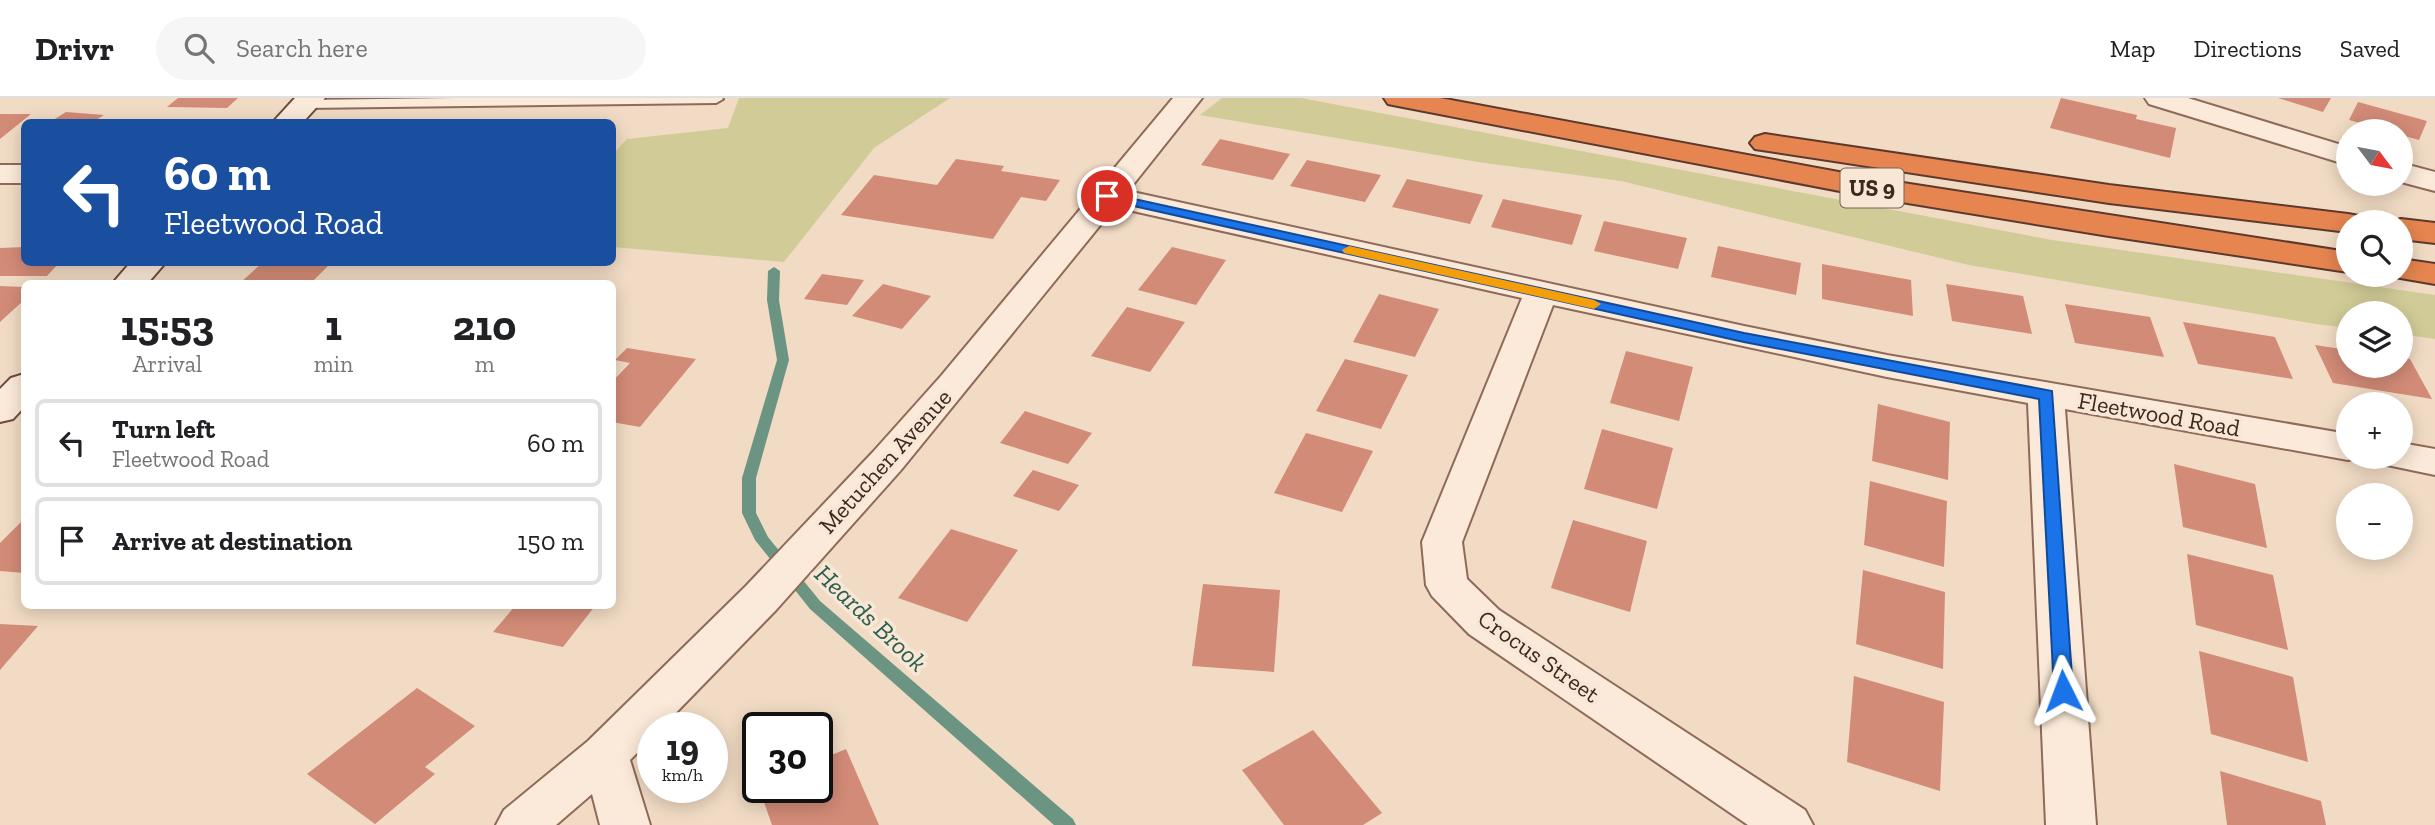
<!DOCTYPE html>
<meta charset="utf-8">
<style>
:root{--surface:#fff;--page:#f6f6f6;--text:#202124;--muted:#757577;--line:#e0e0e0}
body{margin:0;font-family:"Zilla Slab",serif;background:var(--page);color:var(--text);height:100vh;display:flex;flex-direction:column;font-size:26px;white-space:nowrap}
*{box-sizing:border-box;margin:0}
p{font-size:23px;color:var(--muted)}
.icon{flex:none;width:38px;height:38px;fill:none;stroke:currentColor;stroke-width:2;stroke-linecap:round;stroke-linejoin:round}
.map{position:relative;flex:1;overflow:hidden}
.details{position:absolute;left:21px;top:182px;width:595px;height:329px;display:flex;flex-direction:column;background:var(--surface);border-radius:10px;box-shadow:0 4px 18px #0003}
.details>*{flex:none}
.hud{position:absolute;left:21px;top:21px;width:595px;height:147px;border-radius:10px;box-shadow:0 4px 18px #0003;background:#1a4fa0;color:#fff;overflow:hidden}
.needle{width:46px;rotate:122deg}
.fabs{position:absolute;left:2336px;top:21px;display:grid;gap:14px}
.fabs a{display:grid;place-items:center;width:77px;height:77px;border-radius:50%;background:var(--surface);box-shadow:0 4px 18px #0003;font-size:35px}
.speed{position:absolute;left:637px;top:614px;display:flex;gap:14px;font-size:35px;font-weight:700;text-align:center}
.speed>*{display:grid;place-content:center;width:91px;height:91px;border-radius:50%;background:var(--surface);box-shadow:0 4px 18px #0003;line-height:1}
.speed small{font-size:18px;font-weight:400}
.speed .limit{border:4px solid #111;border-radius:10px;background:#fff;color:#111}
.pin{position:absolute;display:grid;place-items:center;width:60px;height:60px;color:#fff;margin:-30px;border:4px solid #fff;border-radius:50%;box-shadow:0 2px 7px #0007}
.me{position:absolute;width:77px;margin:-38px;rotate:357deg;stroke-linejoin:round;filter:drop-shadow(0 0 5px #0008)}
.turn{display:flex;align-items:center;gap:24px;height:147px;padding:0 28px;font-size:32px}
.turn .icon{width:91px;height:91px;stroke-width:2.5}
.turn b{display:block;font-size:49px;line-height:60px}
.eta{display:flex;justify-content:space-evenly;align-items:center;height:119px;text-align:center}
.eta b{font-size:42px;font-weight:800;line-height:49px}
ul{padding:0;list-style:none}
li{display:flex;align-items:center;gap:21px;height:88px;margin:0 14px 10px;padding:0 14px;border:4px solid var(--line);border-radius:10px}
li div{flex:1}
li b{display:block;font-size:26px}
li em{font-style:normal}
header{display:flex;align-items:center;gap:42px;box-sizing:border-box;height:98px;padding:0 35px;background:var(--surface);border-bottom:2px solid var(--line)}
header strong{font-size:33px}
nav{display:flex;gap:38px;margin-inline-start:auto;font-size:24px}
.search{width:490px;height:63px;background:var(--page);display:flex;align-items:center;gap:18px;box-sizing:border-box;padding:0 24px;border-radius:38px;color:var(--muted);font-size:26px}
.map>svg:first-child{display:block}
.green{fill:#d1cc97}
.lines{fill:none;stroke-linecap:round;stroke-linejoin:round}
.stream{fill:#6c9482;fill-rule:evenodd}
.building{fill:#d28b77}
.lane-casing{stroke:#8e6a59;stroke-width:4}
.street-casing{stroke:#8e6a59;stroke-width:4}
.secondary-casing{stroke:#704b3c;stroke-width:4}
.highway-casing{stroke:#5c392d;stroke-width:4}
.lane{fill:#fbead9;fill-rule:evenodd}
.street{fill:#fbead9;fill-rule:evenodd}
.secondary{fill:#fbead9;fill-rule:evenodd}
.highway{fill:#e68550;fill-rule:evenodd}
.route{fill:#1a73e8;stroke:#114b97;stroke-width:2}
.slow{fill:#f59e0b}
.labels{text-anchor:middle;dominant-baseline:central;stroke-width:7;stroke-linejoin:round;paint-order:stroke}
.shield{fill:#f8e7d5;stroke:#756155;stroke-width:2}
.shield-label{font-size:23px;font-weight:bold;fill:#3d271e}
.street-label{font-size:24px;fill:#3d271e;stroke:#f8e7d5}
.water-label{font-size:26px;font-style:italic;fill:#2c5e50;stroke:#f8e7d5}
</style>
<header>
<strong>Drivr</strong>
<div class="search"><svg class="icon" aria-label="search" viewBox="0 0 24 24"><circle cx="10" cy="10" r="6"/><path d="M15 15l6 6"/></svg>Search here</div>
<nav><a>Map</a><a>Directions</a><a>Saved</a></nav>
</header>
<div class="map">
<svg width="2435" height="727" viewBox="0 0 2435 727">
<rect width="100%" height="100%" fill="#f1dbc4"/>
<!-- green -->
<g class="green">
<path d="M739,0H950L874,50L784,164L613,149V56L627,41L728,30Z"/>
<path d="M1222,0H1301L2052,142L2435,197V241L2401,236V215H2348V230L2316,226L1969,167L1621,83L1478,64L1200,17Z"/>
</g>
<g class="lines">
<!-- stream -->
<path class="stream" d="M774,169L780,173L779,202L789,262L756,380V415L768,439L820,503L1073,721L1076,727H1054L810,511L755,442L742,415V380L777,262L767,202L768,173Z"/>
</g>
<!-- building -->
<g class="building">
<path d="M178,0H238L227,10L167,9Z"/>
<path d="M2061,0L2137,17L2136,21L2176,30L2170,60L2050,30Z"/>
<path d="M2278,0H2331L2323,14Z"/>
<path d="M2358,4L2427,23L2419,42L2401,37V33H2389L2349,22Z"/>
<path d="M66,14L104,17L93,24H50Z"/>
<path d="M0,16H31L0,41Z"/>
<path d="M1220,41L1290,56L1273,82L1201,67Z"/>
<path d="M956,61L1004,68L1001,73L1060,82L1046,103L1021,99L993,141L841,117L874,77L937,87Z"/>
<path d="M1307,62L1381,77L1365,104L1290,88Z"/>
<path d="M1407,81L1483,97L1470,126L1392,109Z"/>
<path d="M1503,101L1582,117L1572,147L1491,129Z"/>
<path d="M1604,123L1687,140L1678,171L1594,153Z"/>
<path d="M1718,148L1801,165L1796,197L1711,179Z"/>
<path d="M24,149V164H60L47,178H0V150Z"/>
<path d="M1172,149L1226,162L1196,207L1138,192Z"/>
<path d="M263,164H332L310,186H239Z"/>
<path d="M1822,166L1911,182L1913,218L1822,201Z"/>
<path d="M822,176L864,182L847,207L804,201Z"/>
<path d="M883,186L931,198L902,231L852,218Z"/>
<path d="M1946,186L2023,198L2032,236L1952,223Z"/>
<path d="M0,188L24,189V202L0,224Z"/>
<path d="M1379,196L1439,211L1415,259L1353,244Z"/>
<path d="M2065,206L2150,219L2164,259L2075,245Z"/>
<path d="M1127,209L1185,224L1150,274L1091,258Z"/>
<path d="M2183,224L2275,239L2293,281L2198,266Z"/>
<path d="M2315,247L2348,252V268H2401V260L2410,261L2432,301L2333,285Z"/>
<path d="M627,250L696,261L640,329L612,324V284L630,265L615,262Z"/>
<path d="M1626,253L1693,269L1679,323L1610,305Z"/>
<path d="M1345,261L1408,277L1381,331L1316,313Z"/>
<path d="M1878,306L1950,324L1948,382L1872,363Z"/>
<path d="M1025,313L1092,335L1068,366L1000,345Z"/>
<path d="M1602,331L1673,350L1657,411L1584,391Z"/>
<path d="M1306,335L1373,353L1342,414L1274,395Z"/>
<path d="M2174,366L2255,386L2267,450L2183,429Z"/>
<path d="M1033,372L1079,387L1059,413L1013,398Z"/>
<path d="M1870,383L1947,403L1944,469L1864,447Z"/>
<path d="M1573,422L1647,443L1630,514L1551,490Z"/>
<path d="M21,424H24V475L0,473V445Z"/>
<path d="M951,431L1018,452L967,524L898,500Z"/>
<path d="M2187,456L2273,477L2288,552L2196,527Z"/>
<path d="M1863,472L1945,494L1943,571L1856,546Z"/>
<path d="M1203,486L1280,492L1274,574L1192,568Z"/>
<path d="M515,508H595L563,549L493,534Z"/>
<path d="M0,526L38,528L0,572Z"/>
<path d="M2199,553L2293,579L2308,664L2211,636Z"/>
<path d="M1854,578L1944,604L1940,693L1847,664Z"/>
<path d="M417,590L475,628L425,669L435,676L375,726L307,676Z"/>
<path d="M1313,632L1382,715L1363,727H1284L1242,672Z"/>
<path d="M846,651L879,727H772L759,690H817V663Z"/>
<path d="M2220,673L2321,703L2326,727H2227Z"/>
</g>
<g class="lines">
<defs>
<path id="lane" d="M454,0H722L723,1L716,5L305,10L298,6L305,2Z"/>
<g id="street">
<path d="M1173,0H1202L1128,93L1744,228L1887,257L2348,336V359H2360L2348,362L2065,311L2096,727H2046L2028,305L1887,279L1553,207L1462,444L1467,481L1499,512L1805,712L1813,727H1748L1469,536L1432,498L1426,487L1422,444L1522,200L1115,109L901,372L776,512L661,630H653V639L630,662L650,727H600L592,696L556,727H496L504,712L588,643L746,488L873,354L941,278Z"/>
<path d="M2145,0H2188L2348,49V67L2149,6Z"/>
<path d="M2401,65L2435,74V93L2401,84Z"/>
<rect x="0" y="67" width="24" height="18"/>
<path d="M2401,345L2435,351V377L2387,367L2382,359H2401Z"/>
</g>
<g id="secondary">
<path d="M295,0H325L303,24H273Z"/>
<path d="M131,164H166L147,186H112Z"/>
<path d="M24,276V309L13,321L0,324V291L11,280Z"/>
</g>
<g id="highway">
<path d="M1384,0H1440L1871,80L2348,154V174L2109,138L1871,99L1398,8L1388,6Z"/>
<path d="M1765,36L2109,87L2348,116L2359,118L2363,124H2348V134L2109,105L1755,51L1750,45L1755,39Z"/>
<path d="M2401,121L2435,125V145L2401,141V124H2390Z"/>
<path d="M2401,161L2435,166V186L2389,178L2401,177Z"/>
</g>
</defs>
<!-- lane casing -->
<use href="#lane" class="lane-casing"/>
<!-- street casing -->
<use href="#street" class="street-casing"/>
<!-- secondary casing -->
<use href="#secondary" class="secondary-casing"/>
<!-- highway casing -->
<use href="#highway" class="highway-casing"/>
<!-- lane -->
<use href="#lane" class="lane"/>
<!-- street -->
<use href="#street" class="street"/>
<!-- secondary -->
<use href="#secondary" class="secondary"/>
<!-- highway -->
<use href="#highway" class="highway"/>
</g>
<!-- route -->
<path class="route" d="M1107,95L1744,235L2052,293L2073,593L2070,598L2063,600L2057,598L2054,593L2039,301L1744,244L1102,101V96Z"/>
<!-- slow -->
<path class="slow" d="M1349,148L1594,202L1601,206L1594,211L1344,155L1342,152Z"/>
<g class="labels">
<!-- shield labels -->
<rect class="shield" x="1840.5" y="70.5" width="63" height="39" rx="5"/>
<g class="shield-label">
<text x="1872" y="90">US 9</text>
</g>
<!-- street labels -->
<g class="street-label">
<text transform="translate(2159 316) rotate(10)">Fleetwood Road</text>
<text transform="translate(885 363) rotate(-48)">Metuchen Avenue</text>
<text transform="translate(1539 558) rotate(35)">Crocus Street</text>
</g>
<!-- water labels -->
<g class="water-label">
<text transform="translate(871 520) rotate(43)">Heards Brook</text>
</g>
</g>
</svg>
<div class="fabs">
<a><svg class="needle" viewBox="-14 -14 28 28"><path d="M0-13l5 13h-10z" fill="#e53935"/><path d="M0 13l5-13h-10z" fill="#757577"/></svg></a>
<a><svg class="icon" aria-label="search" viewBox="0 0 24 24"><circle cx="10" cy="10" r="6"/><path d="M15 15l6 6"/></svg></a>
<a><svg class="icon" aria-label="layers" viewBox="0 0 24 24"><path d="M12 4l9 5-9 5-9-5zM3 14l9 5 9-5"/></svg></a>
<a>+</a>
<a>−</a>
</div>
<div class="speed"><div>19<small>km/h</small></div><div class="limit">30</div></div>
<div class="pin" style="left:1107px;top:98px;background:#d93025"><svg class="icon" aria-label="arrive" viewBox="0 0 24 24"><path d="M6 21V4h12l-3 4 3 4H6"/></svg></div>
<svg class="me" style="left:2063px;top:593px" viewBox="-20 -20 40 40"><path d="M0-17L14 15 0 8-14 15z" fill="#1a73e8" stroke="#fff" stroke-width="4"/></svg>
<div class="hud">
<div class="turn"><svg class="icon" aria-label="left" viewBox="0 0 24 24"><path d="M17 20v-9H6M10 6l-5 5 5 5"/></svg><div><b>60 m</b>Fleetwood Road</div></div>
</div>
<section class="details">
<div class="eta">
<div><b>15:53</b><p>Arrival</p></div>
<div><b>1</b><p>min</p></div>
<div><b>210</b><p>m</p></div>
</div>
<ul>
<li><svg class="icon" aria-label="left" viewBox="0 0 24 24"><path d="M17 20v-9H6M10 6l-5 5 5 5"/></svg><div><b>Turn left</b><p>Fleetwood Road</p></div><em>60 m</em></li>
<li><svg class="icon" aria-label="arrive" viewBox="0 0 24 24"><path d="M6 21V4h12l-3 4 3 4H6"/></svg><div><b>Arrive at destination</b></div><em>150 m</em></li>
</ul>
</section>
</div>
